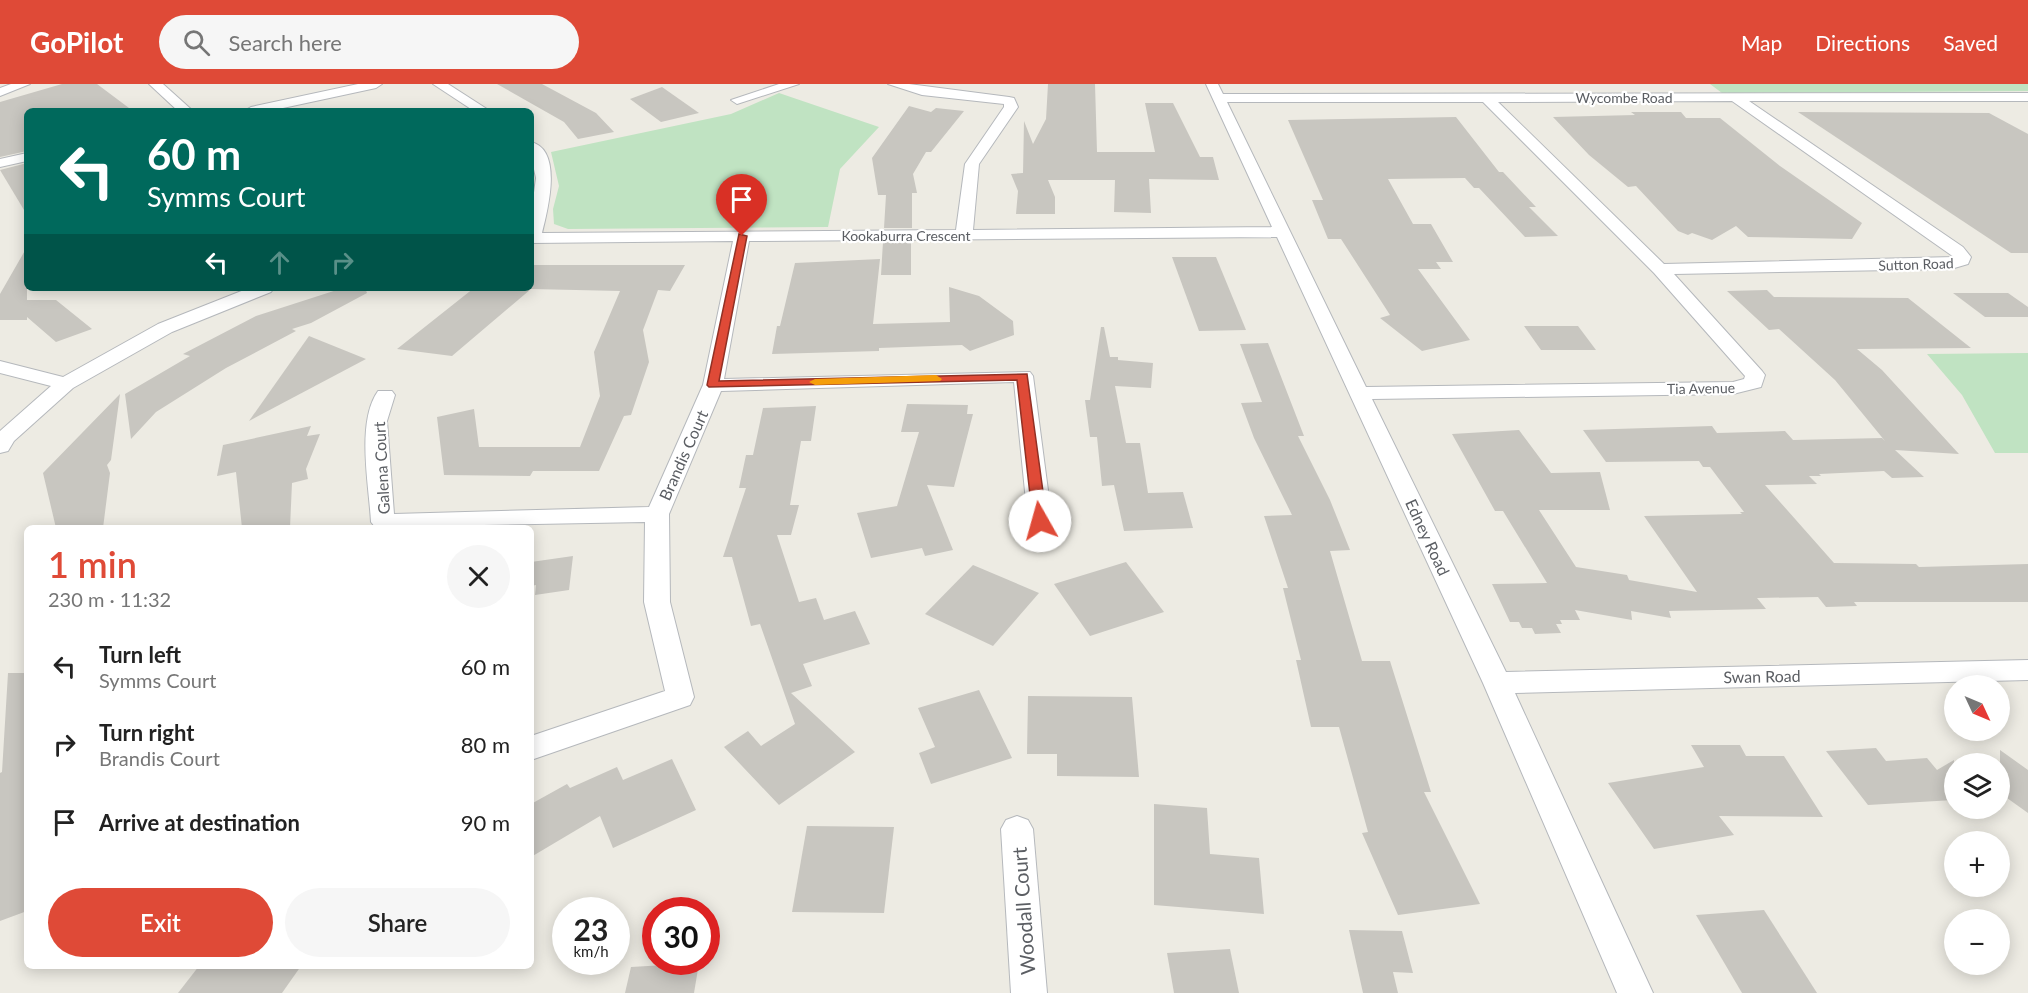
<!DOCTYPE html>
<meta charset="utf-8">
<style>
:root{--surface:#fff;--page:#f6f6f6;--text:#222;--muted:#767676;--accent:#df4a37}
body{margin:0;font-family:Lato,sans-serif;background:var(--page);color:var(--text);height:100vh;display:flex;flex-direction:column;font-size:22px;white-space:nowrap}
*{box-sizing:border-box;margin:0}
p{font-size:20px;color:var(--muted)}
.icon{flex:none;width:33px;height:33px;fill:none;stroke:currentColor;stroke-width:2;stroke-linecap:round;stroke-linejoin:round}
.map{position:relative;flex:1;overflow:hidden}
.details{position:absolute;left:24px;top:441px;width:510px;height:444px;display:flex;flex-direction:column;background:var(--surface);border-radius:9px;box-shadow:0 3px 15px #0003}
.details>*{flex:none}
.hud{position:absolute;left:24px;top:24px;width:510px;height:183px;border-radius:9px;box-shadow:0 3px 15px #0003;background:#00695c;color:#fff;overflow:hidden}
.needle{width:39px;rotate:134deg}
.fabs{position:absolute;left:1944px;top:591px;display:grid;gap:12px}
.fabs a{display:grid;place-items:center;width:66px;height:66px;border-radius:50%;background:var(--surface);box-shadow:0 3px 15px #0003;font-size:30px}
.speed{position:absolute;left:552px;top:813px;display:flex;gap:12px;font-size:30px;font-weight:700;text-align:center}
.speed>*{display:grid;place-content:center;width:78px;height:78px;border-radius:50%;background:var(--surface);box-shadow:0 3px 15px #0003;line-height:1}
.speed small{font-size:15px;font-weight:400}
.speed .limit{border:9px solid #d22;background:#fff;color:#111}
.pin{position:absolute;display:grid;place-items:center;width:51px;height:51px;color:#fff;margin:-62px -26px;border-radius:50% 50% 50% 0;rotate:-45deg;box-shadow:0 0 6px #0007}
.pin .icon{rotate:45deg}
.me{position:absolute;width:66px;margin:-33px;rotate:353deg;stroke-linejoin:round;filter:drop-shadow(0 0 4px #0008)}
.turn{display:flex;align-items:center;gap:21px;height:126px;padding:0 24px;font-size:27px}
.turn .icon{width:78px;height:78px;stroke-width:2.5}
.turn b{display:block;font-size:42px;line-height:51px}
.lanes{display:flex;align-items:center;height:57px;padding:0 24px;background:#0003;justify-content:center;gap:30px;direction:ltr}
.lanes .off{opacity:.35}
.round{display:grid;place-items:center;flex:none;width:63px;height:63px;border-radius:32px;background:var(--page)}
.overview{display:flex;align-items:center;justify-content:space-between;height:102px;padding:0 24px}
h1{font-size:36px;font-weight:600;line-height:45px;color:var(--accent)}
.action{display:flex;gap:12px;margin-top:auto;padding:12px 24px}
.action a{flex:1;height:69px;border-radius:36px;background:var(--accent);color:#fff;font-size:24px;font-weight:600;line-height:69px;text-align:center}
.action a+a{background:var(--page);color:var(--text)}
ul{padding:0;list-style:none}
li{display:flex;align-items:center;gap:18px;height:78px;padding:0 24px}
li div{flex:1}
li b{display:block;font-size:22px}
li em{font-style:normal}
header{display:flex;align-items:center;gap:36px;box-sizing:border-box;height:84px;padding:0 30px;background:var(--accent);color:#fff}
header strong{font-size:28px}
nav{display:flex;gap:33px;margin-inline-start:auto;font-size:21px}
.search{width:420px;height:54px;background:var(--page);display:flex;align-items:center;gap:15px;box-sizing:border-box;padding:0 21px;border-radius:33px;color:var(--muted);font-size:22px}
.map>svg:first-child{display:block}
.green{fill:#c0e3c2}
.building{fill:#c8c6c0}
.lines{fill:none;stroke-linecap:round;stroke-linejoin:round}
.street-casing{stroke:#b5b8bc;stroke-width:2}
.street{fill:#fff;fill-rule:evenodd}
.route{fill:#df4a37;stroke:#913024;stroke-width:1.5}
.slow{fill:#f59e0b}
.labels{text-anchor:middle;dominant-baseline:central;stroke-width:4.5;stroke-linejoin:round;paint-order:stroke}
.far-street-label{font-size:14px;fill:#5b5e63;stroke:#fff}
.street-label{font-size:16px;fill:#5b5e63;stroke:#fff}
.near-street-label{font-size:20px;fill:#5b5e63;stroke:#fff}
</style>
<header>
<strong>GoPilot</strong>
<div class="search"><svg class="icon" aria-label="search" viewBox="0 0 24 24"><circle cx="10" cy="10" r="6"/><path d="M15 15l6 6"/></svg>Search here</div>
<nav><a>Map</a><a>Directions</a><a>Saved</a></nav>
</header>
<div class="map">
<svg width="2028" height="909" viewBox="0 0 2028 909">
<rect width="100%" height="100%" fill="#edebe3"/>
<!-- green -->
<g class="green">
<path d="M1710,0H2028V7L1722,9Z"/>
<path d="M779,9L879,43L840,85L828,143L568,145L554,140L553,125L559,102L551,68L731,30Z"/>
<path d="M2028,269V369H1995L1962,311L1927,270Z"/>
</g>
<!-- building -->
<g class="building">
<path d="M62,0H97L133,27H27V67L0,73V18Z"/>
<path d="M497,0H542L596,29L614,48L578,55L564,38Z"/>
<path d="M1048,0H1095L1097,68H1155L1145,19H1173L1200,73H1213L1219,96L1149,95L1151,129L1114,128L1115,96H1048L1055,113V130H1016L1018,107L1011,90L1023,89L1024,37L1033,60L1046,35Z"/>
<path d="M662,3L699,29L661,38L630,15Z"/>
<path d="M909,22L931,28L936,24L964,27L931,68H926L913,90L917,109H912V144H884L886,111H878L872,74Z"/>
<path d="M1631,28H1681L1686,34H1720L1780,82L1862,139L1852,155L1748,153L1736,142L1712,156L1692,149L1688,151L1678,147L1636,102L1628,103L1589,71L1553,33L1635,31Z"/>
<path d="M1798,28L1989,29L2028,50V169H2011Z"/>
<path d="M1456,33L1499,88H1503L1536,123H1529L1558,152L1525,153L1479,104H1474L1465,94L1388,95L1413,140H1431L1453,178H1436L1441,185H1418L1470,256L1422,267L1380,234L1390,231L1341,155H1328L1312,116H1323L1288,36Z"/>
<path d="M27,79V131L0,86Z"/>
<path d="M883,158H911V191H881Z"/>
<path d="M27,163V216H56L92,245L56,258L27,233V236H0V210Z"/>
<path d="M1172,173H1216L1246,246L1199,247Z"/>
<path d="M880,175L873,240L950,238L949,203L979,212L1013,237L1014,251L970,267L962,261L879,264V267L772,270L777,242H780L795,179Z"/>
<path d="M531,181H685L670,207L658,206L643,246L649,278L631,331L624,332L599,387H533L530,392L444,391L437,333L474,325L479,363H580L600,312L594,268L620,207L531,205L452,272L397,265L474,204H531Z"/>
<path d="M343,204H365L367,209L311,239L292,245L296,247L226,284L156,328L131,355L125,310L190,272L183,270L256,232Z"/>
<path d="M1767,206L1774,213L1908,214L1971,264L1857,265L1882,286L1959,370L1895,366L1924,393L1892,394L1884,387L1819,390L1821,392H1809L1817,400L1765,401L1834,479L1916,480L1919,483L2028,480V518H1854L1857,522L1826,523L1818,513L1757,514L1766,525L1669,527L1671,534L1631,527L1632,536L1575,526L1580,536H1560L1562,540H1556L1561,549L1535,550L1532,544H1522L1519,538H1510L1492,500L1547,499L1503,427H1495L1452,350L1519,346L1551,389L1600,388L1610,426H1539L1576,483L1627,491L1629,496L1697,508L1644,432L1742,430L1740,428H1744L1710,383H1703L1699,377L1606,378L1583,346L1712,342L1717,349L1785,347L1793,356L1882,354L1885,357L1835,296L1779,245L1769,246L1727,207Z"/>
<path d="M1953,209H2008L2028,223V233H1985Z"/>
<path d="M1524,242H1578L1596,266H1541Z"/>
<path d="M1101,243H1104L1110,273H1118V276L1153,279L1151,304L1115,302L1126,359H1140L1148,409L1183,408L1193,444L1124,447L1114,401L1102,402L1097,353H1090L1085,316H1090Z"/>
<path d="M309,252L366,275L249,337Z"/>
<path d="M1268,259L1304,352H1298L1330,416L1350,466L1330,467L1362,577H1390L1431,708H1424L1480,820L1398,831L1362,749L1368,748L1339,643H1311L1296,576H1301L1283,504H1288L1264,432L1292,431L1254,354L1241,319L1262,318L1240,260Z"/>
<path d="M120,310L111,376L107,381L110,389L103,444H56L43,389Z"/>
<path d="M907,320L968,321L967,330H973L954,403L927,401L953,466L925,472L922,464L871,474L857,429L897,422L919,348H901Z"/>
<path d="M816,322L811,357H801L790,421H799L791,451H777L799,518L816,514L824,536L855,527L870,560L803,580L812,602L791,609L855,668L779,721L724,663L748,647L761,662L795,640L760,540L751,542L732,473H723L746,404H739L746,371H753L763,324Z"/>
<path d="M311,342L307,352L320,350L306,385L308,395L292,399L290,444H242L236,388L217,392L223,361Z"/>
<path d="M573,472L569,506L535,511L536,501L531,502V478Z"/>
<path d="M1126,478L1164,528L1090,552L1054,500Z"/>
<path d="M973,481L1039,509L993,562L925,530Z"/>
<path d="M8,589H27V827L0,837V689L2,688Z"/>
<path d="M979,606L1012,674L931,700L919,669L935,663L918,624Z"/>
<path d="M1028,612L1132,613L1139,693L1057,692V670H1027Z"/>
<path d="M1691,661H1740L1746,672H1784L1823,733L1719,732L1734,751L1654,765L1608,699L1704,683Z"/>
<path d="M1876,664L1886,677L1927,674L1937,686L1954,676V716L1868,721L1826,667Z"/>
<path d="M2000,666L2028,686V729L2000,709Z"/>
<path d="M672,675L696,726L613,764L600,732L531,773V720L567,700L570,704L617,683L623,696Z"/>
<path d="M1154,720L1207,724L1210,770L1259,774L1264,830L1154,821Z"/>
<path d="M807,742L894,743L884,829L792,828Z"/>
<path d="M1764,826L1817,909H1742L1696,831Z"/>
<path d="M1349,846L1402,847L1413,889L1393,888L1398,909H1363Z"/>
<path d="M1230,865L1239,909H1174L1167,869Z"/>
<path d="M699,879L694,909H625L631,883Z"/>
<path d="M199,882H301L282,909H178Z"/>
</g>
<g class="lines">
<defs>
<g id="street">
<path d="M11,0H30L0,12V4Z"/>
<path d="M149,0H163L193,27H178Z"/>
<path d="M358,0H382L376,4L269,27H244L251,23Z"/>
<path d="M433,0H448L490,27H474Z"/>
<path d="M779,0H799L737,20L731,16Z"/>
<path d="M888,0H909L1009,13L1014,14L1018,23L979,80L973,146L1272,143L1206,0H1218L1223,10L2028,9V17H1749L1963,163L1971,173L1968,180L1951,185L1674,190L1762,287L1765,291L1761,303L1733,310L1372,315L1506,588L2028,576V596L1515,609L1653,909H1617L1483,599L1277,153L749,157L724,295L1030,288L1033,292L1052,437L1048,442L1040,445L1032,442L1028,437L1014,298L721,307L669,430L670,518L694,613L690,621L531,676V652L665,607L644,518L645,438L375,443L371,438C369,401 356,338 378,307H392L395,311L387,337L394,430L649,423L703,301L733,157L531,159V130L536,94L531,72V58C564,66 547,128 542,149L956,146L965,80L1004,23V20L922,11ZM1732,17L1951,171L1954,173L1664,180L1498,18ZM1227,18H1483L1654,189L1745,292L1744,295L1733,298L1366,303Z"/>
<path d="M27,69V77L0,83V75Z"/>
<path d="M249,204H274L271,208L172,248L73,304L14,357L8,367L0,369V347L51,302L0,289V277L63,293L158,240Z"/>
<path d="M1017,732L1028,736L1033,745L1047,909H1011L1001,745L1006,736Z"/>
</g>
</defs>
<!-- street casing -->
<use href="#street" class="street-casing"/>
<!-- street -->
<use href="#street" class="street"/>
</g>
<!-- route -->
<path class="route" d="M739,150L747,152L719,297L1027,290L1047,437L1045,440H1035L1033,437L1017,296L709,303L707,301Z"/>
<!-- slow -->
<path class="slow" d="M936,291L942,295L940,297L815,301L809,298L815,295Z"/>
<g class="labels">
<!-- far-street labels -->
<g class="far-street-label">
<text x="1624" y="13">Wycombe Road</text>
<text x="906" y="151">Kookaburra Crescent</text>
<text transform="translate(1916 180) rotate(-2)">Sutton Road</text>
<text transform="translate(1701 304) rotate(-1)">Tia Avenue</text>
</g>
<!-- street labels -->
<g class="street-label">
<text transform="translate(683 371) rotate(-66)">Brandis Court</text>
<text transform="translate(381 384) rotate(-93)">Galena Court</text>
<text transform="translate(1428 453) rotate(65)">Edney Road</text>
<text transform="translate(1762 592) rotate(-1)">Swan Road</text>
</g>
<!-- near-street labels -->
<g class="near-street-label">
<text transform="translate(1023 827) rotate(-94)">Woodall Court</text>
</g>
</g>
</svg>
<div class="fabs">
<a><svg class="needle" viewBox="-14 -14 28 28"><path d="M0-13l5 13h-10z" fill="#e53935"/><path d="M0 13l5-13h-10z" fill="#767676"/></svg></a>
<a><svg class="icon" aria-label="layers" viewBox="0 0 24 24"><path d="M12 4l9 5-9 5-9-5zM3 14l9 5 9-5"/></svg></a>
<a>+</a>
<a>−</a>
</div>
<div class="speed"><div>23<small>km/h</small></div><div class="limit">30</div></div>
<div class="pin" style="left:742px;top:152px;background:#d93025"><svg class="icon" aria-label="arrive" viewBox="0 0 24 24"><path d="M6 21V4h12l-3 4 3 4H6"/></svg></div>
<svg class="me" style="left:1040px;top:437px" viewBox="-20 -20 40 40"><circle r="19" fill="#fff"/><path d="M0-13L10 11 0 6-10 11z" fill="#df4a37"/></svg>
<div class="hud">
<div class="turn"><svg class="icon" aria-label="left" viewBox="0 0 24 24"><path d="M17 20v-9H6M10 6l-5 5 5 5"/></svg><div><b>60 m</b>Symms Court</div></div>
<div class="lanes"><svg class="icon" aria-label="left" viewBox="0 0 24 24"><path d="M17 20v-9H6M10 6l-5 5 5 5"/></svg><svg class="icon off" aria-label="ahead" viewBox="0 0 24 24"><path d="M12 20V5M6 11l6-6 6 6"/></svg><svg class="icon off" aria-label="right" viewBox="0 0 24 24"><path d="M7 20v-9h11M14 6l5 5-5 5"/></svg></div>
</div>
<section class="details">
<div class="overview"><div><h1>1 min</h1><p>230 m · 11:32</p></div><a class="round"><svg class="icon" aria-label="close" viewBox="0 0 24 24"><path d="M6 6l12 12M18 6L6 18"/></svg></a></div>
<ul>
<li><svg class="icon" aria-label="left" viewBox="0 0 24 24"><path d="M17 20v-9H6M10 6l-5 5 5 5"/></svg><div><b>Turn left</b><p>Symms Court</p></div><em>60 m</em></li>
<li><svg class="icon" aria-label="right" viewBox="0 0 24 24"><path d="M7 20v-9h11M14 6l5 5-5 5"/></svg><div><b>Turn right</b><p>Brandis Court</p></div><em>80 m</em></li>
<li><svg class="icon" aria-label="arrive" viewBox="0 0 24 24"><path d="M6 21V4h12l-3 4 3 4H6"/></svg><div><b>Arrive at destination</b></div><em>90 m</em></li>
</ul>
<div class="action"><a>Exit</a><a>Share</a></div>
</section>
</div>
